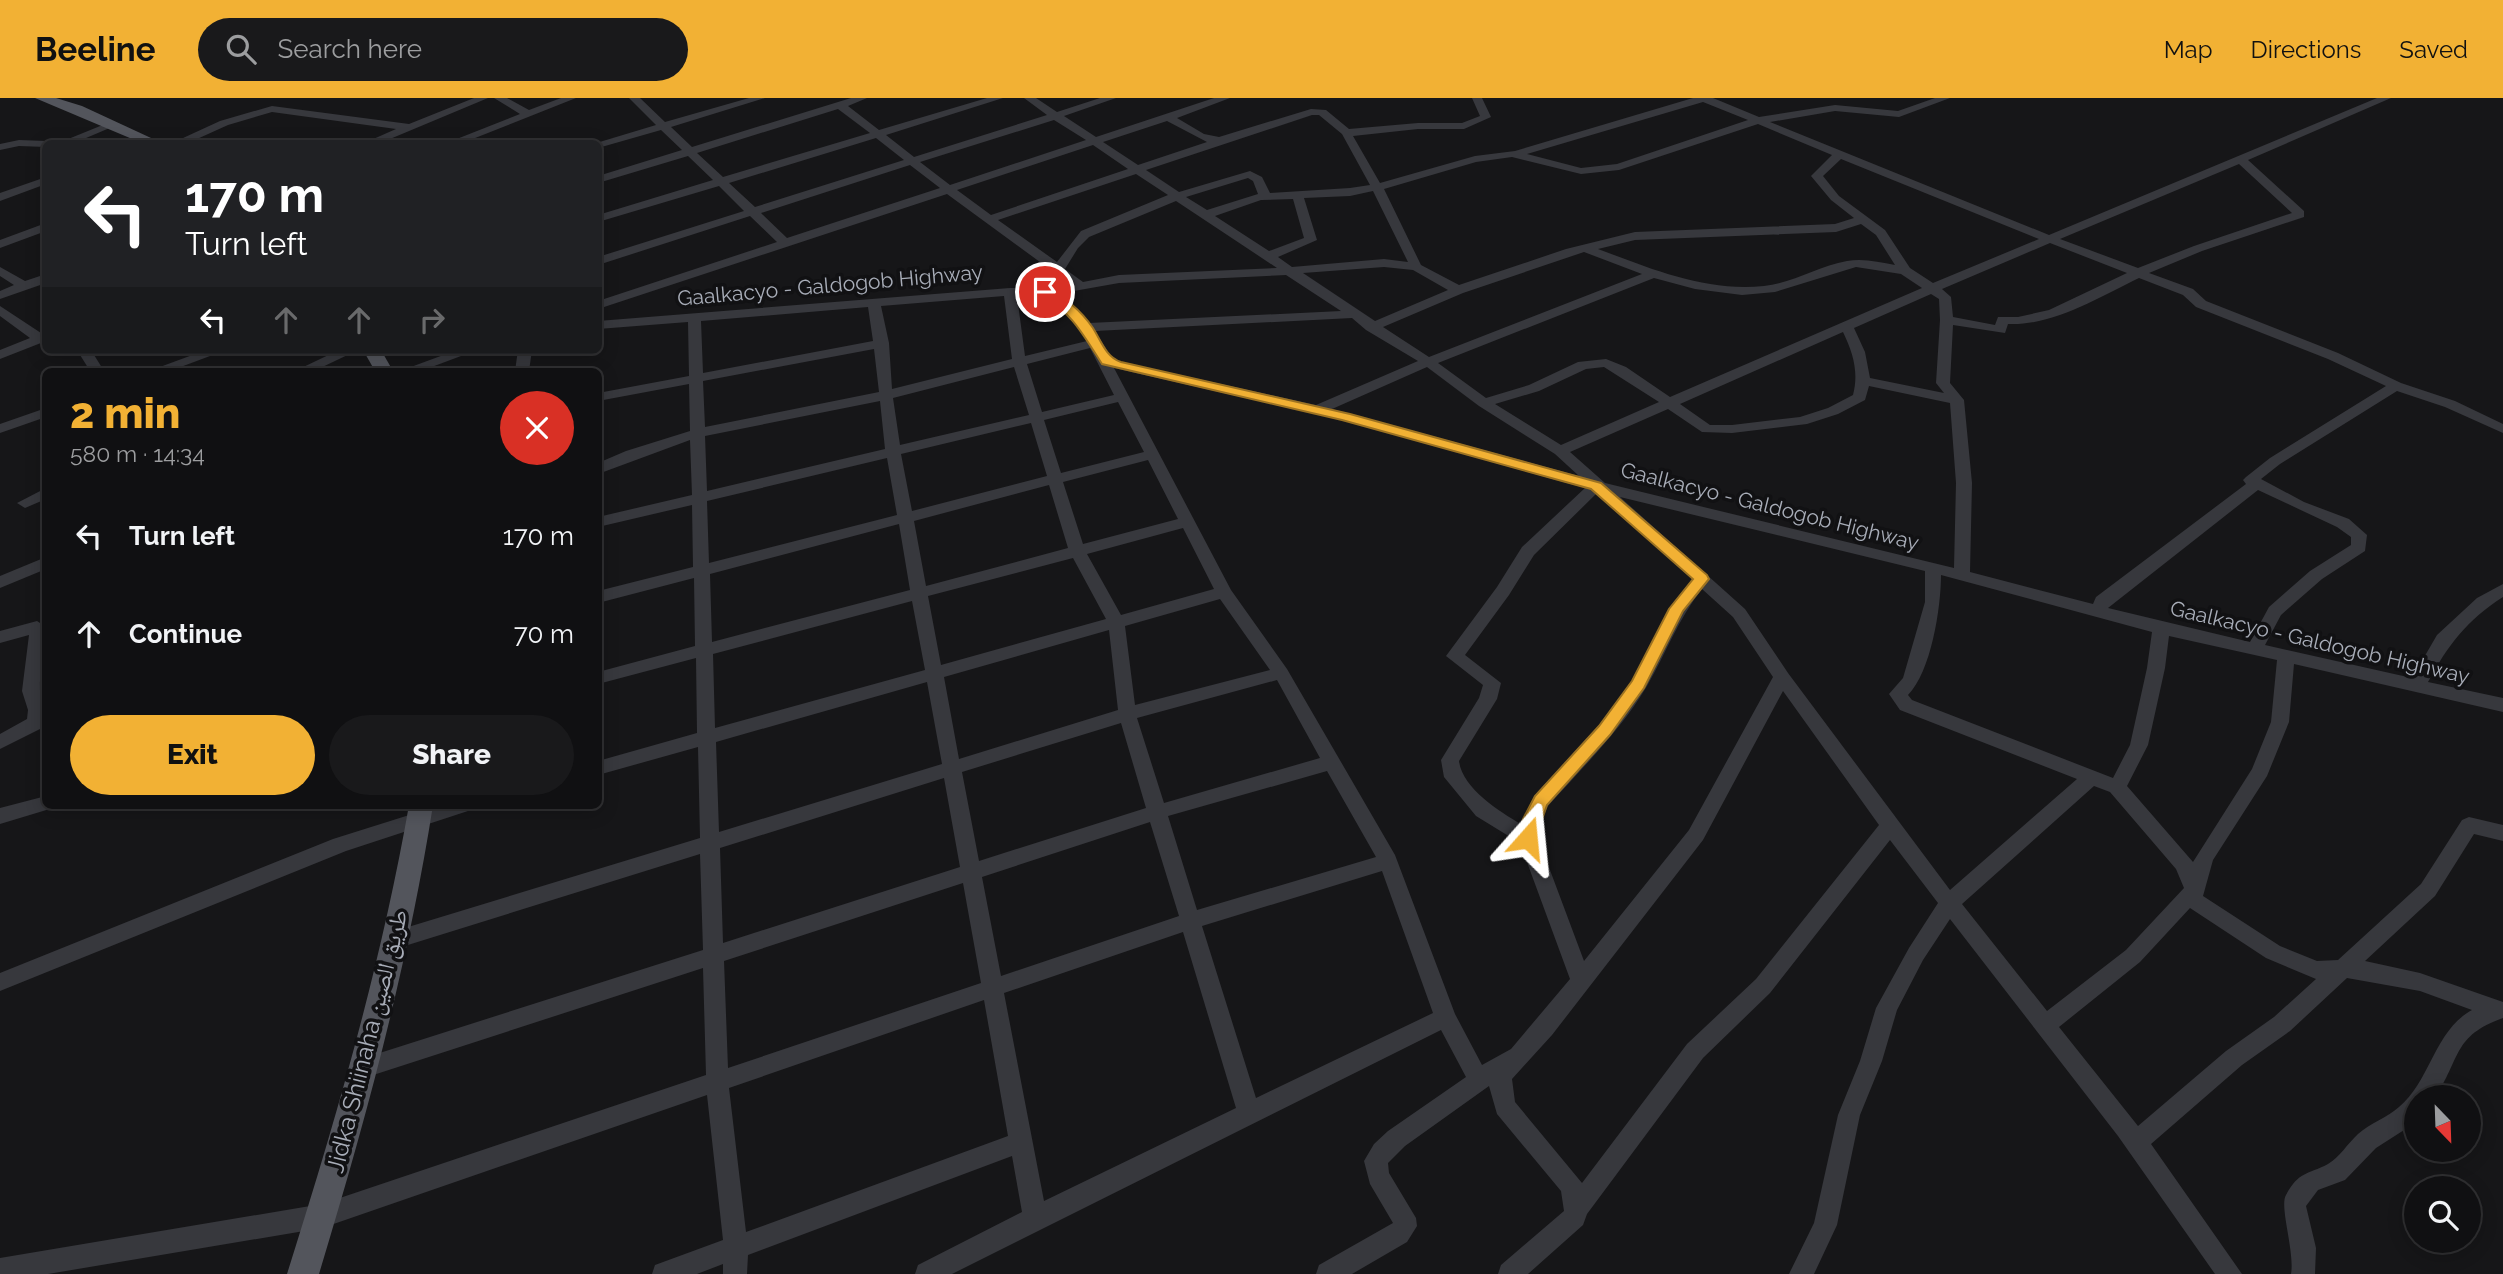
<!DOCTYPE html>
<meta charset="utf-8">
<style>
:root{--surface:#101012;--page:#19191b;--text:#f1f3f6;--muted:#9c9d9f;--line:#303032;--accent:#f2b134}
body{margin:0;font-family:Raleway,"Noto Naskh Arabic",sans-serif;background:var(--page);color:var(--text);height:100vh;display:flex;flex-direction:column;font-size:26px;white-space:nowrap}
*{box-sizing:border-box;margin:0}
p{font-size:23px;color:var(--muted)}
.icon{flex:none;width:38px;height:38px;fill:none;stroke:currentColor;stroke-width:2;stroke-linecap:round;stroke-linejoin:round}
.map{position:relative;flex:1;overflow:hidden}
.panel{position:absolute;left:42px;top:270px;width:560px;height:441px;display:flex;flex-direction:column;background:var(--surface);border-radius:10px;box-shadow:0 4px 18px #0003,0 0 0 2px var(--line)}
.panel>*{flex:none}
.guide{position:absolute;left:42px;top:42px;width:560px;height:214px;border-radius:10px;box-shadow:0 4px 18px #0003,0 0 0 2px var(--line);background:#202124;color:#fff;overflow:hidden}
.needle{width:46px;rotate:157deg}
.tools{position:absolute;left:2404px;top:987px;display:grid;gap:14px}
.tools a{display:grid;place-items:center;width:77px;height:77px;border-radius:50%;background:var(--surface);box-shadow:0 4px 18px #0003,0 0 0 2px var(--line);font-size:35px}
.pin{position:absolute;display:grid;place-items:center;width:60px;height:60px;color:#fff;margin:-30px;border:4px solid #fff;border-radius:50%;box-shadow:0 2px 7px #0007}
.me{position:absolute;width:77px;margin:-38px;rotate:18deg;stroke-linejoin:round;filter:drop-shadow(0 0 5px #0008)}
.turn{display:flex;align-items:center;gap:24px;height:147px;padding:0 28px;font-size:32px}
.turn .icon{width:91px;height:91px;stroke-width:2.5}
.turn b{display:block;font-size:49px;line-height:60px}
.lanes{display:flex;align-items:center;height:66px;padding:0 28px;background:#0003;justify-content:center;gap:35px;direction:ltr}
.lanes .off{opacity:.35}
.round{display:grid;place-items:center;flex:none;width:74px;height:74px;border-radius:37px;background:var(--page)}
.headline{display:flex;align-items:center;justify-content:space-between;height:119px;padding:0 28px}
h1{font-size:42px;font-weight:800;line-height:52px;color:var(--accent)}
.cta{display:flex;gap:14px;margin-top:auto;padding:14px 28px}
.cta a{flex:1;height:80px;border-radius:42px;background:var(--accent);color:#111;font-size:28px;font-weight:800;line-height:80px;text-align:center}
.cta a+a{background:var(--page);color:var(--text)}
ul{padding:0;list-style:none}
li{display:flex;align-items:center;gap:21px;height:98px;padding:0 28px}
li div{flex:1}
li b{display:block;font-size:26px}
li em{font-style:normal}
header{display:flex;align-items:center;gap:42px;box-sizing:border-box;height:98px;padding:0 35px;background:var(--accent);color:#111}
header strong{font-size:33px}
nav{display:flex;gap:38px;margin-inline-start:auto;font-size:24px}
.search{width:490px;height:63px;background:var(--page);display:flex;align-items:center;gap:18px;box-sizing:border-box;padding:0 24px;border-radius:38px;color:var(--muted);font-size:26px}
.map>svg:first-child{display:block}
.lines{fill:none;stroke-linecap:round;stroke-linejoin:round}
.minor{fill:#37383d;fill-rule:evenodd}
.major{fill:#53555c;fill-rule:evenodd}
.route{fill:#f2b134;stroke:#9d7322;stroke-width:2}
.labels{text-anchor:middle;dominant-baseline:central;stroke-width:7;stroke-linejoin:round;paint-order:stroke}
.street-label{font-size:21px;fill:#a8adb8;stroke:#111113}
.near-street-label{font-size:24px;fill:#a8adb8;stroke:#111113}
</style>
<header>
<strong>Beeline</strong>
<div class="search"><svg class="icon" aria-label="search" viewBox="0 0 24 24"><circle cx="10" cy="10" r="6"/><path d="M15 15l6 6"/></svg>Search here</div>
<nav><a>Map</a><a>Directions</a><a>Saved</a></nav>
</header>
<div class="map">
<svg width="2503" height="1176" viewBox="0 0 2503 1176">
<rect width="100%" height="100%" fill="#161618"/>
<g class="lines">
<!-- minor -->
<g class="minor">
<path d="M474,0H488L378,46H362L396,31L272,14L228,27L186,46H170L220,23L272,8L409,26Z"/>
<path d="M494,0H507L529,12L561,0H576L460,46H444L520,16Z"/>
<path d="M629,0H640L665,24L749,0H765L671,29L692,49L851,0H867L848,8L879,32L987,0H1003L886,37L914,59L1047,17L1024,0H1036L1057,14L1100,0H1116L1064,18L1096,39L1214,0H1230L1177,20L1204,36L1219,39L1311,11L1326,12L1349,31L1418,25H1462L1480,18L1472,0H1482L1491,19L1464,31H1418L1353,38L1380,85L1475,58L1515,53L1693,0H1713L1759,19L1835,7L1898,13L1935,0H1950L1899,19L1835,13L1770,24L2049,137L2377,0H2391L2248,62L2304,113V119L2202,153L2149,175L2193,191L2206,203L2338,255L2401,285L2455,303L2503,326V335L2445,309L2397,293L2280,366L2261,381L2304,404L2349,421L2367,437L2365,453L2322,481L2281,517L2265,547L2412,580L2437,537L2477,500L2503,486V499C2467,522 2448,547 2428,584L2503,600V614L2294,566L2289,624L2267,678L2213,762L2203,798L2280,848L2317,863L2338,862L2421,786L2462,722L2469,719L2503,727V743L2474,736L2435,798L2365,863L2420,875L2503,904V920C2452,938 2461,961 2435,999H2417L2415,1025L2376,1050L2345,1082L2318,1092L2306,1108L2316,1150L2315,1176H2291C2295,1154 2279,1108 2286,1097C2299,1073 2307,1077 2328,1066C2339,1060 2348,1045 2358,1036C2370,1025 2387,1020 2399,1009C2431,982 2434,933 2472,912L2420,893L2347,880L2290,933L2242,967L2151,1046L2242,1176H2215L2118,1038L1950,821L1923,862L1897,912L1882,963L1860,1017L1837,1127L1814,1176H1789L1814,1125L1838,1017L1860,963L1876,910L1909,850L1938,805L1890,742L1770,895L1703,960L1587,1116L1583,1127L1528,1176H1498L1501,1167L1564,1113L1561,1093L1497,1016L1489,988L1405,1048L1388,1065L1389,1075L1416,1120L1417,1128L1407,1144L1352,1176H1316L1319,1167L1393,1125L1370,1086L1364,1063L1374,1046L1388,1033L1466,979L1441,932L952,1176H915L918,1167L1022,1114L1012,1058L748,1157L747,1176H723V1166L697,1176H652L655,1167L723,1142L707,997L322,1130L48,1176H0V1160L322,1106L706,977L703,870L364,980L356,977L353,970L356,963L364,960L703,852L700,756L395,851L388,848L385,842L388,836L395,833L700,740L698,649L598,677V663L697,635L696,560L598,586V574L695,548L694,480L598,505V493L693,469L692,407L598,429V419L692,397L690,342L598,376V365L626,353L690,333L689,286L598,303V295L689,278L688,224L598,231V223L1010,190H1045L1070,186L947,96L598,211V203L777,144L750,118L598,167V159L744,113L719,88L598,124V117L713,82L688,58L598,85V78L682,52L661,32L598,50V46H593L656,27ZM1703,4L1748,22L1617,66L1581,70L1527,56ZM838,11L870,35L723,79L697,55ZM1312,17H1319L1342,36L1370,87L1350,90L1270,95L1262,79L1250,73L1179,94L1146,72ZM1054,22L1086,42L950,87L920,64ZM1167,23L1207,44L1138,67L1103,44ZM1758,26L1832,57L1811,78L1831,102L1854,120L1835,126L1635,134L1566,151L1459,187L1421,167L1384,91L1476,64L1512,59L1581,76L1619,72ZM876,40L904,62L755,109L729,85ZM1093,47L1128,71L991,117L957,92ZM1841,61L2039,141L1933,185L1910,170L1885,132L1839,98L1823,78ZM2239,66L2292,115L2194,148L2138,170L2060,141ZM910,67L940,90L787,140L761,115ZM1136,76L1168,97L1081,133L1057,164L998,122ZM1248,80L1253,83L1258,96L1207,112L1186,99ZM1373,93L1408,164L1384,161L1292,169L1278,159L1317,142L1304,100L1350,98ZM1293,101L1304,140L1269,153L1215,118L1261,102ZM1176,103L1277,170L1119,177L1083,184L1065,171L1078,150L1089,139ZM1861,126L1876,137L1895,167C1879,164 1863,160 1847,163C1818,168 1793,185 1764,188C1705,194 1652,171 1598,151L1635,142L1836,134ZM2050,145L2127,175L2049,212L2018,219H1998L1995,227L1953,219L1951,199L1942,191ZM1584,154L1642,176L1429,259L1383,229L1463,195ZM1384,169L1413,172L1448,192L1375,223L1303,175ZM1856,169L1901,176L1922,190L1670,299L1626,269L1606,261L1578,264L1529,287L1486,300L1438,265L1654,180L1695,191L1742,197L1775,194ZM1286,177L1341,213L1089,225L1066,200L1057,196L1119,185ZM2139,180L2183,197L2196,209L2328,261L2386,288L2270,360L2246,379L2243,382L2246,386L2096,499L2093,506L1970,474L1972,385L1964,302L1950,285L1953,227L2005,235L2008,226C2054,228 2099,199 2139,180ZM1931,196L1939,201L1940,222L1936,285L1944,295L1870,280L1865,254L1854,230ZM1004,198L1012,261L892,291L889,245L881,208ZM1017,198C1026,198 1037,196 1045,199C1062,206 1078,227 1087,243L1025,258ZM868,209L873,243L703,275L701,223ZM1352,220L1366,232L1418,263L1316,307L1121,264L1112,260L1095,233ZM1843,234C1853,255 1859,274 1853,297L1828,310L1800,319L1732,327H1710L1680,306ZM1090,250L1114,297L1042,314L1027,266ZM874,251L879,294L705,329L703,283ZM1014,269L1029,317L900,347L893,300ZM1427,269L1479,308L1555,356L1579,378L1332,311ZM1604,269L1659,304L1561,347L1495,306L1539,293L1586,271ZM1114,270L1342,322L1585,390L1522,449L1497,489L1446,558L1483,587L1479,600L1441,662L1444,679L1476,718L1520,745L1570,881L1511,951L1482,967L1455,916L1395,757L1287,571L1231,492ZM1869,288L1950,305L1956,385L1954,470L1605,385L1570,354L1668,311L1702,334L1732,335L1807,326L1838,316L1865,302ZM880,303L885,351L707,393L705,338ZM1118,304L1144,354L1061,375L1044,322ZM1031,325L1047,378L912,413L901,356ZM887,360L897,417L709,465L707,403ZM1148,362L1178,421L1083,446L1063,384ZM1049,387L1068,450L926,488L914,423ZM2258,392L2337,429L2351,439V447L2310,473L2269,509L2250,544L2108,510ZM1597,395L1692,481L1669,511L1632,583L1599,627L1534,698L1521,726C1500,714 1462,690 1459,663L1497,601L1501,585L1465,557L1509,497L1534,457ZM1620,399L1925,473V504L1903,580L1889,596L1900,612L2077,681L1950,792L1788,575L1745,511ZM899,426L910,492L712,544L710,476ZM1183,430L1214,491L1121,517L1087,456ZM1073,460L1106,521L941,567L928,498ZM1941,477L2152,534L2147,570L2130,647L2113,680L1912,602L1908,597C1931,574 1941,510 1941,477ZM1702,491L1733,519L1773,579L1689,732L1584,863L1538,740L1542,721L1548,708C1582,670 1621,632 1647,588C1666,555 1678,521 1702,491ZM1220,501L1270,572L1135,607L1125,528ZM912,503L925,572L715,630L713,556ZM1109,532L1118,612L959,661L944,579ZM2169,538L2277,562L2271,624L2252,671L2193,764L2127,688L2148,647L2165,570ZM1277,582L1320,660L1164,705L1137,620ZM927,584L942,666L719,734L716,644ZM1783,593L1879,727L1756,881L1687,946L1582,1085L1515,1004L1512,981L1552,937L1703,742ZM1121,625L1146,710L979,763L962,674ZM1327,673L1376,759L1197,812L1168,718ZM944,680L960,769L723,845L720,750ZM2094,688L2110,694L2176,771L2184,790L2126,852L2047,913L1962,806ZM1150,724L1179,818L1001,878L982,779ZM1382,773L1433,915L1256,1000L1202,828ZM963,785L981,885L728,970L724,863ZM2190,810L2266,860L2316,881L2274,919L2226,953L2138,1028L2059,929L2140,864ZM1183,834L1236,1010L1044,1103L1004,895ZM984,902L1008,1038L746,1134L729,990Z"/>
<path d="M110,24L119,26L72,46H56Z"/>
<path d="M19,42L46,43L51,46H46V49L19,48L0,52V46Z"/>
<path d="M46,79V86L0,103V95Z"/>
<path d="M46,125V133L0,150V142Z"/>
<path d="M0,169L25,183L46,176V185L0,201V193L14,187L0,178Z"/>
<path d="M0,208L41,235L46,234V243L0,261V252L30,240L0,218Z"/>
<path d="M77,252H91L104,273H90Z"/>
<path d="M206,252H226L170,273H149Z"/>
<path d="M339,252H358L314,273H295Z"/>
<path d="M457,252H477L421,273H400Z"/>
<path d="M518,252H532L529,273H515Z"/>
<path d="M46,310V319L0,335V326Z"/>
<path d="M46,390V401L25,410L17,405Z"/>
<path d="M46,459V471L0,490V478Z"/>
<path d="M37,523L46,529C46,550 39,571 40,592C41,605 50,616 42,630L0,651V636L27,621L28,612L22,593L29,537L0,545V533Z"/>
<path d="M46,698V707H54L53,710L0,726V710Z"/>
<path d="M441,707H473L471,712L346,753L0,893V875L333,741Z"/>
</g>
<!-- major -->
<g class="major">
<path d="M35,0H56L82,8L164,46H144Z"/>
<path d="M363,252H381L393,273H375Z"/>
<path d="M409,707H433C408,867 366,1021 319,1176H287C336,1021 381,867 409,707Z"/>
</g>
</g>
<!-- route -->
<path class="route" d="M1045,191C1064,197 1082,214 1093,230C1101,243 1106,259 1121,264L1350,316L1601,385L1707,477L1709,481L1683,513L1644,590L1610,637L1547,707L1534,745H1522L1519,740L1523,721L1535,698L1599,628L1632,583L1669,511L1693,481L1591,391L1342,322L1102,266C1084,238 1071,213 1041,197V192Z"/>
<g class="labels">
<!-- street labels -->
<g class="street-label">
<text transform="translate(830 187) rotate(-5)">Gaalkacyo - Galdogob Highway</text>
<text transform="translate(1770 408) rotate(14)">Gaalkacyo - Galdogob Highway</text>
<text transform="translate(2320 544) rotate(13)">Gaalkacyo - Galdogob Highway</text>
</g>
<!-- near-street labels -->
<g class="near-street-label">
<text transform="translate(367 943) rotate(-76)">Jidka Shiinaha طريق الصين</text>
</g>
</g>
</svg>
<div class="tools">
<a><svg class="needle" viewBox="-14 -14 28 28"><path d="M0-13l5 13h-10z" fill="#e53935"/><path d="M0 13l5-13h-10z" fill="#9c9d9f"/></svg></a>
<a><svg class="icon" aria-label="search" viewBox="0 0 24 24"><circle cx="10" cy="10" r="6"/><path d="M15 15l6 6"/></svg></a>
</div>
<div class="pin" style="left:1045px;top:194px;background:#d93025"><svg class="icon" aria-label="arrive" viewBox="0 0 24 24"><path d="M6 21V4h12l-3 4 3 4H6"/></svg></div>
<svg class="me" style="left:1528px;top:740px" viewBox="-20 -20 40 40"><path d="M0-17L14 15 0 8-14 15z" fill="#f2b134" stroke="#fff" stroke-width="4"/></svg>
<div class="guide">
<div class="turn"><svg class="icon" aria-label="left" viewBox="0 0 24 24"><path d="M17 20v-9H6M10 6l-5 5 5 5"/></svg><div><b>170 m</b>Turn left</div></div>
<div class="lanes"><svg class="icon" aria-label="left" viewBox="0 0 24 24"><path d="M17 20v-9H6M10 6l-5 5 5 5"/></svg><svg class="icon off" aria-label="ahead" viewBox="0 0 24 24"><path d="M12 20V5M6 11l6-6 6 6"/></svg><svg class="icon off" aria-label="ahead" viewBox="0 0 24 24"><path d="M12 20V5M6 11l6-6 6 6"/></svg><svg class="icon off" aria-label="right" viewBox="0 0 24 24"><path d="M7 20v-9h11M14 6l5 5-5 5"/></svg></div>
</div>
<section class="panel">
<div class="headline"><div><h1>2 min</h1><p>580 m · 14:34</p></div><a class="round" style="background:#d93025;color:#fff"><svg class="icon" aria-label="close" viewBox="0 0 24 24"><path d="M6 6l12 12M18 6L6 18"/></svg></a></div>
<ul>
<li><svg class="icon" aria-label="left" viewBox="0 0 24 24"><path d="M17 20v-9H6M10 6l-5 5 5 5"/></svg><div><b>Turn left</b></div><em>170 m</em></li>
<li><svg class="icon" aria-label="ahead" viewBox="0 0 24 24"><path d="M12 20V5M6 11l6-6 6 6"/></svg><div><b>Continue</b></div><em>70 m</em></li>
</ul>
<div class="cta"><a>Exit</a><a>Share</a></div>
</section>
</div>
